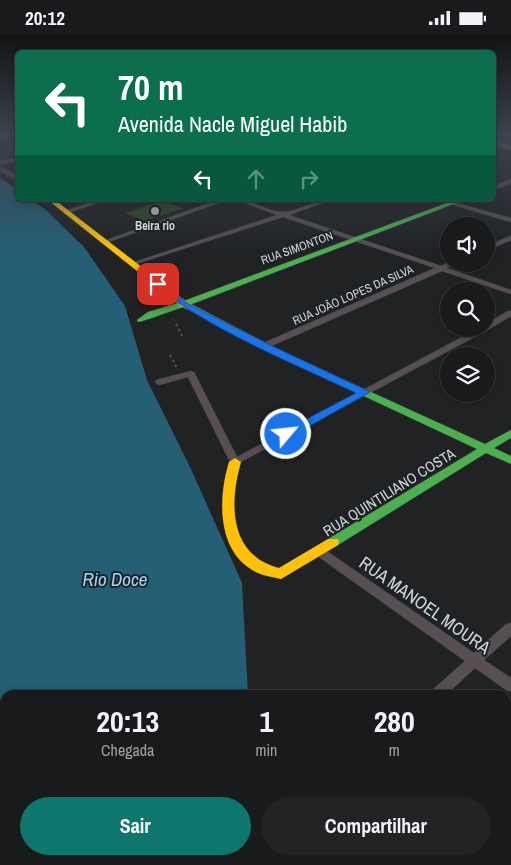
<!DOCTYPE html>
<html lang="pt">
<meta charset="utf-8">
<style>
:root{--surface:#181a1b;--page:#212324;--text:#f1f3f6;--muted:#9fa1a3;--line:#36383a;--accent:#0f766e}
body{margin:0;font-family:"Archivo Narrow",sans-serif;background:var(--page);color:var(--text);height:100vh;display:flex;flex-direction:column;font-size:19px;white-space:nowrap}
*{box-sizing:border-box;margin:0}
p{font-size:16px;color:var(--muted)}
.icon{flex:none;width:28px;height:28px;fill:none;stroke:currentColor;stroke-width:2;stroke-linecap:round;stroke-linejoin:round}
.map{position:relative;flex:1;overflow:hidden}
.drawer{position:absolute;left:0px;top:655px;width:511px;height:175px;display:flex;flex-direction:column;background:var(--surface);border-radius:15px 15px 0 0;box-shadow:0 2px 8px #0003,0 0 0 1px var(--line)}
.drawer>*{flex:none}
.guide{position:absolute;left:15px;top:15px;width:481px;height:152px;border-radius:8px;box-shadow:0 2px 8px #0003,0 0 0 1px var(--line);background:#0b6e4f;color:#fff;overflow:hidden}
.fabs{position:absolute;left:440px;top:182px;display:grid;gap:10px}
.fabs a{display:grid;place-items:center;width:55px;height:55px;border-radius:50%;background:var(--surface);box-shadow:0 2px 8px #0003,0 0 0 1px var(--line);font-size:25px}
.pin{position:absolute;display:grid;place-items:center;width:42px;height:42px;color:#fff;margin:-21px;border-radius:10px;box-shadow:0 2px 8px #0006}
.me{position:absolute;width:55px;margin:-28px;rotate:62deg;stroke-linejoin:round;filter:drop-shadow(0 0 4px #0008)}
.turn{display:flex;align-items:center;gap:18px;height:105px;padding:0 20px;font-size:22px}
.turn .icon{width:65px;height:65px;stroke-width:2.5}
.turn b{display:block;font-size:35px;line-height:42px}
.lanes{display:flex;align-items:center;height:48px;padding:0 20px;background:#0003;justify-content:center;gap:25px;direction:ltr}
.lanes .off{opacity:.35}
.eta{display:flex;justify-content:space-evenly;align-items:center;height:85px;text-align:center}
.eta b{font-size:30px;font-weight:700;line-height:35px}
.button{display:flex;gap:10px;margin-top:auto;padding:10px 20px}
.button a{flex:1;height:58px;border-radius:30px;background:var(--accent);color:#fff;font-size:20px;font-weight:700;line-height:58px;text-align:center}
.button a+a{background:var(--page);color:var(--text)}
.status{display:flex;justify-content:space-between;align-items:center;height:35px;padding:0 25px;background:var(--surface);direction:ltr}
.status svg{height:14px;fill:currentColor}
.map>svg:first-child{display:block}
.green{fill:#2d4524}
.water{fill:#245f75}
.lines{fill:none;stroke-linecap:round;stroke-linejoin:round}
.street-casing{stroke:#3d3f40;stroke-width:1}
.fast-casing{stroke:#3d3f40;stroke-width:1}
.slow-casing{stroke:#3d3f40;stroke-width:1}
.path-far1{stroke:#565254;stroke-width:1;stroke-dasharray:1 2;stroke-linecap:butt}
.path{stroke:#565254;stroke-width:2;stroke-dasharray:2.5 3;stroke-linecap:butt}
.street{fill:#574f53;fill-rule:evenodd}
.fast{fill:#4caf50;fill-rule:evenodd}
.slow{fill:#ffc107;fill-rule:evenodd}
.route{fill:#1a73e8;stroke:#114b97}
.poi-dot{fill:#949698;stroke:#1e2226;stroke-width:2}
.labels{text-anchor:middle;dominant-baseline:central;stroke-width:4;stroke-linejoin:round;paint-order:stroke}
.far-poi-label{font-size:12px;font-weight:bold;fill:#d2d5d7;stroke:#1e2226}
.far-street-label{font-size:12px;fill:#d2d5d7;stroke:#1e2226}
.street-label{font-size:15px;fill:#d2d5d7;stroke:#1e2226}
.near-street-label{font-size:18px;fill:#d2d5d7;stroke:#1e2226}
.near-water-label{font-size:19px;font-style:italic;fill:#9bdaf6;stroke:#1e2226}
</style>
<div class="status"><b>20:12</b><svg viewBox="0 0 49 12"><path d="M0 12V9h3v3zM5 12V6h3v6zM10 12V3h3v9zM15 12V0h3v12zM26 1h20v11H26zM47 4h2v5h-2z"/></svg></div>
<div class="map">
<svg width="511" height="830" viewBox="0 0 511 830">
<rect width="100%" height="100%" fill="#202224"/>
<!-- green -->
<path class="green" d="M161,166L184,173L145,186L125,178Z"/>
<!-- water -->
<path class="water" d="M0,143L17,154L18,165H32L46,175L84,212L125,271L147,345L190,432L242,548L248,660H5V825H241L240,830H0Z"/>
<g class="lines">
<defs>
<g id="street">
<path d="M7,100H16L0,105V102Z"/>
<path d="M511,103V106L494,110V108Z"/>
<path d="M18,123V126L0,130V126Z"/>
<path d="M0,132L18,141V146L0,136Z"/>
<path d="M511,144V148L494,155V151Z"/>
<path d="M98,165H107L70,177L65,176Z"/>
<path d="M218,165H227L106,208L101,207Z"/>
<path d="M237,165C253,165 266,176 282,177C293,178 315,165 331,165L289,180L441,231L449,227L454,229L447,233L511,255V259L442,236L267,313H261V309L435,233L283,182L133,230L128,229L277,180Z"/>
<path d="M437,165H446L511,183V187Z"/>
<path d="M511,201V205L486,216V211Z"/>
<path d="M508,276H511V281L486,296L235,430L230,427L188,342L159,350L155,347L156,345L191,336L194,337L237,422L477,294H486V289Z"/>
<path d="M320,513L324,514L474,618L506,589L511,588V601L484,625L511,643V657L506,655L475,633L446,660H429L431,656L465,626L316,520L314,517L316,514Z"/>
<path d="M337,825H368L366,830H338Z"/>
</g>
<g id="fast">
<path d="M494,106L511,111V115L494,110Z"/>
<path d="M455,165H464L187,271C179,273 142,287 138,287L137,285L148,277L181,267Z"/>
<path d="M292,321L485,409L511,395V403L494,413L511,421V429L486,418L338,510H328L327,507L328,504L477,414L289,326L287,324Z"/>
</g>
<g id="slow">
<path d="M48,165H55L187,267L297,324L292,327L289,326L181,271Z"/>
<path d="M235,423L241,427C229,469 229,520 279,533L328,504H338L339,507L338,510L281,544C274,542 265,541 258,538C216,519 218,463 229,427Z"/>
</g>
</defs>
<!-- street casing -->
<use href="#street" class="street-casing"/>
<!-- fast casing -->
<use href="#fast" class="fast-casing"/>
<!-- slow casing -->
<use href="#slow" class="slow-casing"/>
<!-- path-far1 -->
<path class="path-far1" d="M173,283L177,290"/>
<!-- path -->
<g class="path">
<path d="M176,289L183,303"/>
<path d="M170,320L178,335"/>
</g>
<!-- street -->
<use href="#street" class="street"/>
<!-- fast -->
<use href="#fast" class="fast"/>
<!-- slow -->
<use href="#slow" class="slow"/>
</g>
<!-- sky -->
<linearGradient id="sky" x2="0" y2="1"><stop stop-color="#121314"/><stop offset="0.46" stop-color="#3c4450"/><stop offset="1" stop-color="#3c4450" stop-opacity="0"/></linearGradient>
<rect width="511" height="217" fill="url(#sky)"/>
<!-- route -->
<path class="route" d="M155,247H161L187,268L268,309L370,357L290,402H282L280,399L282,397L356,358C288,326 215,297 155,251Z"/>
<!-- markers -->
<circle class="poi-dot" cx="155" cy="176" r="5"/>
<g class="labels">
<!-- far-poi labels -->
<g class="far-poi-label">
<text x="155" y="191">Beira rio</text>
</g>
<!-- far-street labels -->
<g class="far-street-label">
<text transform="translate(297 213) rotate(-20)">RUA SIMONTON</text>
<text transform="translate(353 260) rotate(-24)">RUA JOÃO LOPES DA SILVA</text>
</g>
<!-- street labels -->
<g class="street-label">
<text transform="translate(389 457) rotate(-32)">RUA QUINTILIANO COSTA</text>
</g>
<!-- near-street labels -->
<g class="near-street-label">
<text transform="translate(425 570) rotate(35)">RUA MANOEL MOURA</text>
</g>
<!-- near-water labels -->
<g class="near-water-label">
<text x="115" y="544">Rio Doce</text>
</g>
</g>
</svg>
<div class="fabs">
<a><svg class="icon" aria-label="sound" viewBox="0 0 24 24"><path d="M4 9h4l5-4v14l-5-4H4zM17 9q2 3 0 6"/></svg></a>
<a><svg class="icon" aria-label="search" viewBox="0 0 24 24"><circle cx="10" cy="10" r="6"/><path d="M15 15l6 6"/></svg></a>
<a><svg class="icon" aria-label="layers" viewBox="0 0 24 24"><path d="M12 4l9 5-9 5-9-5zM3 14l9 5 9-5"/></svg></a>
</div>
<div class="pin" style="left:158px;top:249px;background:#d93025"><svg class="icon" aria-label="arrive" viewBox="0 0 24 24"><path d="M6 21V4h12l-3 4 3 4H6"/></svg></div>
<svg class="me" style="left:286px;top:399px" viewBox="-20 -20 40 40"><circle r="17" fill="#1a73e8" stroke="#fff" stroke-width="3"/><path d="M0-11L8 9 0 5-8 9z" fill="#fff"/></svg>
<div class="guide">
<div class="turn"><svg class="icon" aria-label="left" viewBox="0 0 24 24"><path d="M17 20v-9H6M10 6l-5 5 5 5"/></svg><div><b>70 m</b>Avenida Nacle Miguel Habib</div></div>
<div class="lanes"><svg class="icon" aria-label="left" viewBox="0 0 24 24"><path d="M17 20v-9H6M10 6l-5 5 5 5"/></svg><svg class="icon off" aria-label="ahead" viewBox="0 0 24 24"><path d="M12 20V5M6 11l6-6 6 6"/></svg><svg class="icon off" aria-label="right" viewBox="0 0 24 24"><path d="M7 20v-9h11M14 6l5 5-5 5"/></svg></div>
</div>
<section class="drawer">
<div class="eta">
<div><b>20:13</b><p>Chegada</p></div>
<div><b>1</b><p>min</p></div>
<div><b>280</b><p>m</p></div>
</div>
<div class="button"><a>Sair</a><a>Compartilhar</a></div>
</section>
</div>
